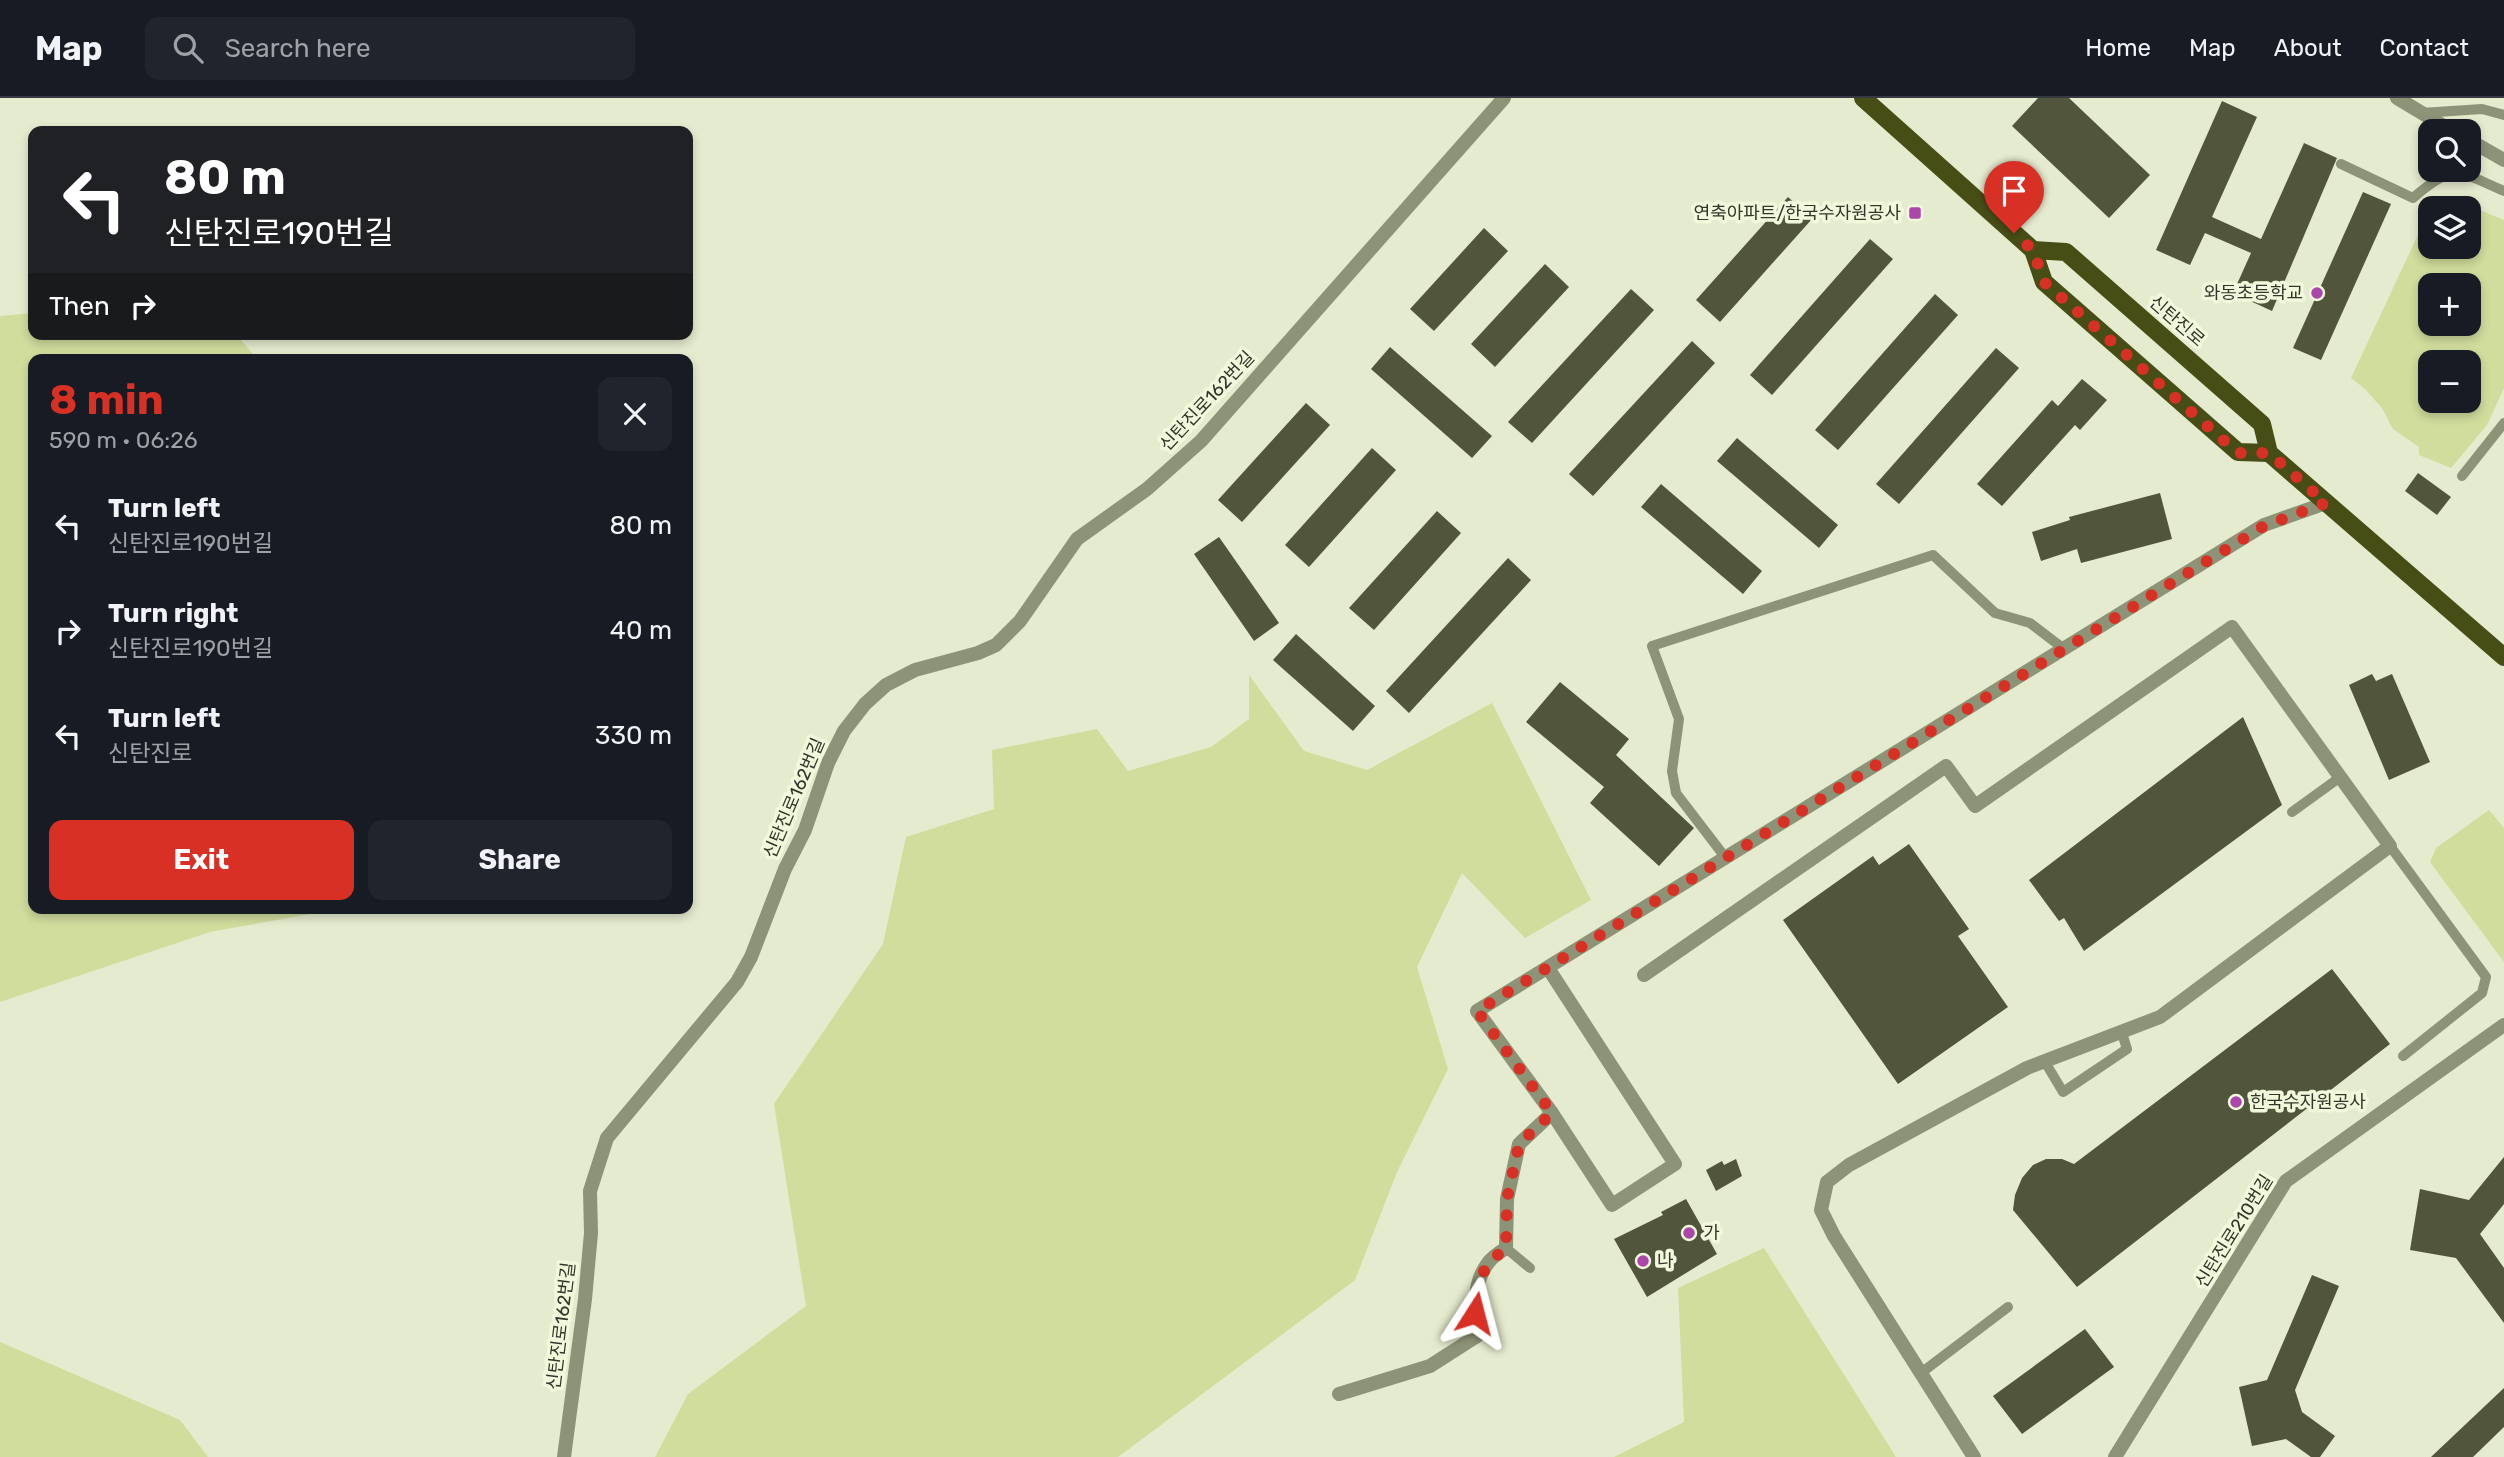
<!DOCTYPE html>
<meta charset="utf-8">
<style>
:root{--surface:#171b24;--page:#20242c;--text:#f1f3f6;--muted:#9ea1a6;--line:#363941;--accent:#d93025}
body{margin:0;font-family:Rubik,"Noto Sans KR",sans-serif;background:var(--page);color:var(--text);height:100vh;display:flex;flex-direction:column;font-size:26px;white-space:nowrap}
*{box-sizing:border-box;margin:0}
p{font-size:23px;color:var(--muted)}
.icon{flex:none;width:38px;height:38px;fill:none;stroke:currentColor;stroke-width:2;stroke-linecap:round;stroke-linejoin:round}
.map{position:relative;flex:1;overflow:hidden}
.details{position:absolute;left:28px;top:256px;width:665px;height:560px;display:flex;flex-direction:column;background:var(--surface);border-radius:14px;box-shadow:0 4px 10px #0003}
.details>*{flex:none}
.guide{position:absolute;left:28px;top:28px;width:665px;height:214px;border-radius:14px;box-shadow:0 4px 10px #0003;background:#202124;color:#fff;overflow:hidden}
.tools{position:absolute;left:2418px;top:21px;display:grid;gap:14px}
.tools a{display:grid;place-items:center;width:63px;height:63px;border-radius:14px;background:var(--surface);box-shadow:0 4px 10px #0003;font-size:35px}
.pin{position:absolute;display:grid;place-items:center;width:60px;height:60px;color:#fff;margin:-72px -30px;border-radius:50% 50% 50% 0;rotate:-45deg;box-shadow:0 0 7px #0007}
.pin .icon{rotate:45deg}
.me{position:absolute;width:77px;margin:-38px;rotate:9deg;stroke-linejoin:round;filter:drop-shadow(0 0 5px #0008)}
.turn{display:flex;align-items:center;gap:24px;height:147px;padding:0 21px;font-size:32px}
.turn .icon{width:91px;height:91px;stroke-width:2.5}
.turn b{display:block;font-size:49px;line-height:60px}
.then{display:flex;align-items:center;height:66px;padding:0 21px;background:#0003;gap:14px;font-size:26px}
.round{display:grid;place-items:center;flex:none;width:74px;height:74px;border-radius:14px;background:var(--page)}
.headline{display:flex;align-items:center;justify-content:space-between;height:119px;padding:0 21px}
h1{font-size:42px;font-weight:700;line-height:52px;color:var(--accent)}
.cta{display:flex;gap:14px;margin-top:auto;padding:14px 21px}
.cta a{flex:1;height:80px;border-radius:14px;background:var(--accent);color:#fff;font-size:28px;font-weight:700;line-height:80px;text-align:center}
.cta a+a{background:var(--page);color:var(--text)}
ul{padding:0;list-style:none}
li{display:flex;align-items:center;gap:21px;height:105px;padding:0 21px}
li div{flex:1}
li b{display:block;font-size:26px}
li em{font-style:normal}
header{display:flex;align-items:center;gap:42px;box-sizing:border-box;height:98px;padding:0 35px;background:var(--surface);border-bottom:2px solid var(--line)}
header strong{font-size:33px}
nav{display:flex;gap:38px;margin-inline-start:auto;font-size:24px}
.search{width:490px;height:63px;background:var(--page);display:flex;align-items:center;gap:18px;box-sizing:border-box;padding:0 24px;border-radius:14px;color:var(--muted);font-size:26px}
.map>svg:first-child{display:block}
.green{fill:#d0dd9d;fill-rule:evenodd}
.building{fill:#50553c}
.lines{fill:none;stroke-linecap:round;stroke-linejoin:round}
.service{stroke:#8d9377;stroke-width:10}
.minor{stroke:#8d9377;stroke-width:14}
.primary{stroke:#464e16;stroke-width:18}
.route{stroke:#d93025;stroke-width:12;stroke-dasharray:0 21.6}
.poi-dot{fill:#ab46ab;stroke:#f2f8db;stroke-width:2.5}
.labels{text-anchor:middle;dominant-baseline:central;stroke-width:7;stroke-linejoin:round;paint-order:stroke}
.poi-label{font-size:18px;fill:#33362b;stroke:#f2f8db;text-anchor:start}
.street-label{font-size:18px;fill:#33362b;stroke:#f2f8db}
</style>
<header>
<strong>Map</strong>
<div class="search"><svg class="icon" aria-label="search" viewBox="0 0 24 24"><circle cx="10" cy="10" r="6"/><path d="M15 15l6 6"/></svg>Search here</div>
<nav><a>Home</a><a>Map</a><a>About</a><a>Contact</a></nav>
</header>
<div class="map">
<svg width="2504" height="1359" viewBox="0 0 2504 1359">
<rect width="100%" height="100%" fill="#e5ebce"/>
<!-- green -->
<g class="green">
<path d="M2450,100L2504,122V290L2487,327L2451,370L2419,357V349L2393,331L2382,310L2365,291L2351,280L2424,124L2431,127V149H2469V110H2445ZM2431,187H2469V226H2431ZM2431,264H2469V303H2431Z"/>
<path d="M33,215V236H236L257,261H33V810H344L210,834L0,904V218Z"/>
<path d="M1249,577L1304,653L1367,672L1492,605L1591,802L1525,840L1462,775L1417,869L1448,971L1397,1074L1355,1182L1118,1359H655L688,1296L806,1208L774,1006L883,846L906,739L994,711L992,652L1097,631L1128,673L1211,649L1249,621Z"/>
<path d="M2489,712L2504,730V864L2430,764L2436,750Z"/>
<path d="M1764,1150L1896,1359H1614L1684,1324L1678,1190Z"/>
<path d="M0,1244L180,1322L208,1359H0Z"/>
</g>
<!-- building -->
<g class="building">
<path d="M2038,0H2069L2150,77L2109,120L2012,28Z"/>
<path d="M2222,3L2257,19L2212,119L2261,141L2304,45L2337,60L2272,213L2233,195L2251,155L2205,135L2190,167L2156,152Z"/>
<path d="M2363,94L2391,106L2321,262L2293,250Z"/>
<path d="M1788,99L1812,121L1720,224L1696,202Z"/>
<path d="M1484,130L1508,153L1434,233L1410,211Z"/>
<path d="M1870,141L1893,161L1772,297L1750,277Z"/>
<path d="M1545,166L1569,189L1495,269L1471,246Z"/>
<path d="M1631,191L1654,212L1532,345L1508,324Z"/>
<path d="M1935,196L1958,217L1838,352L1815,332Z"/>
<path d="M1692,243L1715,265L1593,398L1569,376Z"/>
<path d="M1390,249L1492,338L1472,360L1371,271Z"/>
<path d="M1996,250L2019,270L1899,406L1876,386Z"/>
<path d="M2082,281L2107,302L2080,332L2075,327L2002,408L1977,386L2052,302L2058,308Z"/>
<path d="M1306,305L1330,327L1242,424L1218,402Z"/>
<path d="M1737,340L1838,427L1819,450L1717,363Z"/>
<path d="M1372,350L1396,372L1309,469L1285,447Z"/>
<path d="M2418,375L2451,399L2437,417L2405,393Z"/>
<path d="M1661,386L1762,473L1743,496L1641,409Z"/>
<path d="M2160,395L2172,441L2081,465L2077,451L2041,463L2032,434L2070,422L2069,419Z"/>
<path d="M1437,413L1461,435L1374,532L1349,510Z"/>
<path d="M1219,439L1279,525L1254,543L1194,456Z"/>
<path d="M1508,460L1531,482L1409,615L1386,593Z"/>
<path d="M1296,536L1375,608L1353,633L1273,562Z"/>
<path d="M2372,576L2376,583L2392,576L2430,664L2389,682L2349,587Z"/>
<path d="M1560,584L1629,641L1616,657L1694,730L1659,768L1590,705L1604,689L1526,624Z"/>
<path d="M2243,619L2282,707L2084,853L2064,820L2059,823L2029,782Z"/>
<path d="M1909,746L1969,831L1958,838L2008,909L1898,986L1783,822L1873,758L1879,767Z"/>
<path d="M2332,871L2390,946L2077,1189L2013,1112L2015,1097L2022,1080L2033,1067L2046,1061H2062L2074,1066Z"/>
<path d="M2504,1059V1106L2480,1136L2504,1170V1225L2456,1160L2410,1152L2420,1091L2469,1102Z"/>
<path d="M1736,1061L1742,1078L1716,1093L1706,1072L1722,1063L1724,1067Z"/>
<path d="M1686,1101L1717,1156L1647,1199L1614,1141L1663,1117L1661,1114Z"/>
<path d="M2312,1177L2339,1188L2295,1292L2302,1314L2335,1338L2320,1359H2311L2286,1341L2252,1348L2239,1289L2267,1282Z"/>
<path d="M2085,1231L2114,1269L2022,1336L1993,1298Z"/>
<path d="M2504,1290V1329L2473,1359H2431Z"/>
</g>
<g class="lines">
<!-- service -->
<g class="service">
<path d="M2421,15L2482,11L2504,17"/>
<path d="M2341,66L2413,100C2454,65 2458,73 2504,93"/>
<path d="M2462,378L2504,325"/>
<path d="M2292,714L2339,680"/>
<path d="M2390,748L2486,879L2482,895L2403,958"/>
<path d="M1725,759L1676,695L1672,673L1679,621L1652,548L1933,457L1995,515L2030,525L2064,551"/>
<path d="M2045,964L2063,994L2127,951L2122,935"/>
<path d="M1506,1150L1530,1170"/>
<path d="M1921,1275L2008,1209"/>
</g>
<!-- minor -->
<g class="minor">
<path d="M2397,0L2452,33"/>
<path d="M2469,42L2504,62"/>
<path d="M1548,870L1675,1066L1612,1107L1552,1015"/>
<path d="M1644,877L1946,668L1975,708L2232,529L2390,748L2160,919L2027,970L1849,1067L1827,1084L1821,1112L1834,1138L1974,1359"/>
<path d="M1339,1296L1430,1268L1480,1236C1475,1212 1472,1186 1488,1165C1492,1159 1500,1154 1506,1150L1507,1101L1519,1046L1552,1015L1477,913L2264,427L2326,405"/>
<path d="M564,1359L585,1201L591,1135L590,1093L607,1040L737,884L751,859L785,771L805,732L828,665L844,633L865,606L886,587L915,572L978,555L996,547L1020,523L1077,441L1147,391L1201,343L1504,0"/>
<path d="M2115,1359L2286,1083L2504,927"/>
</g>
<!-- primary -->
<g class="primary">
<path d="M1863,0L2033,152L2044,184L2238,354L2269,355"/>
<path d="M2033,152L2066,154L2262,326L2269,355L2504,559"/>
</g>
</g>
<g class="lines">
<!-- route -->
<path class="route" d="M1475,1215C1476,1183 1481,1170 1506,1150L1507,1101L1519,1046L1552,1015L1477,913L2264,428L2326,405L2269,355H2238L2044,184L2033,152L2014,135"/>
</g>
<!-- markers -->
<g class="poi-dot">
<rect x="1908" y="108" width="14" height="14" rx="3.5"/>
<circle cx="2317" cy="195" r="7"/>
<circle cx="2236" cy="1004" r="7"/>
<circle cx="1689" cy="1135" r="7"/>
<circle cx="1643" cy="1163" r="7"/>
</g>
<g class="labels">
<!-- poi labels -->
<g class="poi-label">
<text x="1901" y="115" text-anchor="end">연축아파트/한국수자원공사</text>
<text x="2303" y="195" text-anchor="end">와동초등학교</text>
<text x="2250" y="1004">한국수자원공사</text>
<text x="1703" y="1135">가</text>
<text x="1657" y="1163">나</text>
</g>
<!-- street labels -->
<g class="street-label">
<text transform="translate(2177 223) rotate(41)">신탄진로</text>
<text transform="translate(1207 303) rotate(-47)">신탄진로162번길</text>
<text transform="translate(794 700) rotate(-67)">신탄진로162번길</text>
<text transform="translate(2234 1133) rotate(-58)">신탄진로210번길</text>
<text transform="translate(561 1228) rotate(-83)">신탄진로162번길</text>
</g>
</g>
</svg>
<div class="tools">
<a><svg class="icon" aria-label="search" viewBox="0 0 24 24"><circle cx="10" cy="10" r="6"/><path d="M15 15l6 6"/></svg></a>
<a><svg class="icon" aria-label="layers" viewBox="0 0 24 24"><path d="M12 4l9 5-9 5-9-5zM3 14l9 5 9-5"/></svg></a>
<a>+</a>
<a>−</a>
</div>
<div class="pin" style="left:2014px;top:135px;background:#d93025"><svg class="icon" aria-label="arrive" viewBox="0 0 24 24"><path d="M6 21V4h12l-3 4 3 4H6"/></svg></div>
<svg class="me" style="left:1475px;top:1215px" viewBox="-20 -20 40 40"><path d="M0-17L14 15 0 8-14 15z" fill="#d93025" stroke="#fff" stroke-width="4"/></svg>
<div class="guide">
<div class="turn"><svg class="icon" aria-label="left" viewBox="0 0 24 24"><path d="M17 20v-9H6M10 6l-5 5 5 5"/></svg><div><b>80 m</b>신탄진로190번길</div></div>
<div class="then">Then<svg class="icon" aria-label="right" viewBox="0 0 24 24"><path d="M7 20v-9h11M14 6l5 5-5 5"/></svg></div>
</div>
<section class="details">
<div class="headline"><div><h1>8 min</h1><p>590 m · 06:26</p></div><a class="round"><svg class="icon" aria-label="close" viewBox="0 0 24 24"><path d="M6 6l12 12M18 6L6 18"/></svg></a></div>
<ul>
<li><svg class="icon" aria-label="left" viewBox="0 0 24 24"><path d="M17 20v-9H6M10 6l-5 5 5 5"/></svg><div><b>Turn left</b><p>신탄진로190번길</p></div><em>80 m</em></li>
<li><svg class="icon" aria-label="right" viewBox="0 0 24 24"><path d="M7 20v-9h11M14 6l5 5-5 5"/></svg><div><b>Turn right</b><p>신탄진로190번길</p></div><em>40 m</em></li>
<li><svg class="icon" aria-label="left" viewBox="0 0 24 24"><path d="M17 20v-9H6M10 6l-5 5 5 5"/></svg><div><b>Turn left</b><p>신탄진로</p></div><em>330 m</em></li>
</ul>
<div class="cta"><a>Exit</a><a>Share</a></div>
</section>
</div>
